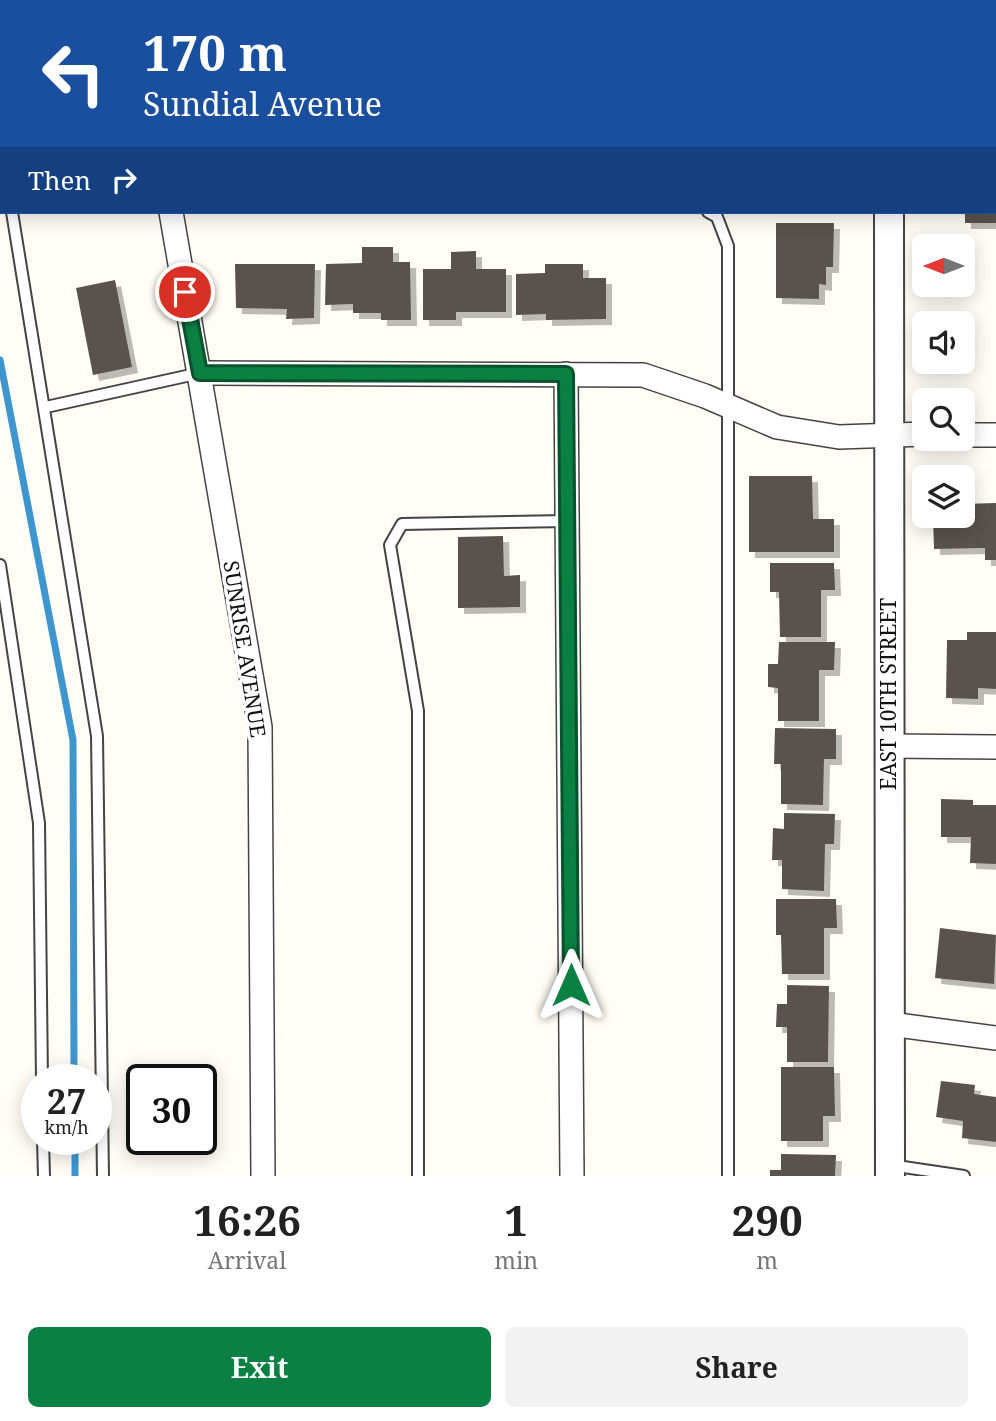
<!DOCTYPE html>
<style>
:root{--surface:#fff;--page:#f2f2f2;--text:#222;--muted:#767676;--accent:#0b8043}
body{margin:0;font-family:"Noto Serif",serif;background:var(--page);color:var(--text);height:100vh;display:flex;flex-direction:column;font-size:26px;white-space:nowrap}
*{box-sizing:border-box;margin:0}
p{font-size:23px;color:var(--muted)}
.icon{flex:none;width:38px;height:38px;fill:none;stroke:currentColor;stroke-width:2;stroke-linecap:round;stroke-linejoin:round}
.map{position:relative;height:1176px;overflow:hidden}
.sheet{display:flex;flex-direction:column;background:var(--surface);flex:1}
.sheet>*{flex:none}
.top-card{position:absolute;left:0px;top:0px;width:998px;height:214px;box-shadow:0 4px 18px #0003;background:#1a4fa0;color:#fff;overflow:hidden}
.needle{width:46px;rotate:270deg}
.tools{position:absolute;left:912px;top:234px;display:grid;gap:14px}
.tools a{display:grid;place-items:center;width:63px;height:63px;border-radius:10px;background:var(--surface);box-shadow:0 4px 18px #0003;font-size:35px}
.speed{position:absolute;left:21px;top:1064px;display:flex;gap:14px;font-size:35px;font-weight:700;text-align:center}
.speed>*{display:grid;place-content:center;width:91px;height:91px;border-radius:50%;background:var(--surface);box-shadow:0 4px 18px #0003;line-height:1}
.speed small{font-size:18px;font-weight:400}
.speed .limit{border:4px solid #111;border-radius:10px;background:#fff;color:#111}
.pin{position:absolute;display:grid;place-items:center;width:60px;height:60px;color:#fff;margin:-30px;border:4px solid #fff;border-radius:50%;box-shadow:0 2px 7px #0007}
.me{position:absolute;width:77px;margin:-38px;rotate:0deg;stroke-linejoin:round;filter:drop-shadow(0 0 5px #0008)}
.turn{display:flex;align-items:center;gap:24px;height:147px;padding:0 28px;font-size:32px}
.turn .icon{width:91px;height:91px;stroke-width:2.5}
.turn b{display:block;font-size:49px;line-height:60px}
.then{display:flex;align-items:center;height:66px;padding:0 28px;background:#0003;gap:14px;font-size:26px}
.eta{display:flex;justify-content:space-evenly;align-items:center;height:119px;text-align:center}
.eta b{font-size:42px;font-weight:700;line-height:49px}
.primary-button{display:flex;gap:14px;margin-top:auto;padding:14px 28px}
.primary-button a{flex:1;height:80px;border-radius:10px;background:var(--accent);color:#fff;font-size:28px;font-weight:700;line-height:80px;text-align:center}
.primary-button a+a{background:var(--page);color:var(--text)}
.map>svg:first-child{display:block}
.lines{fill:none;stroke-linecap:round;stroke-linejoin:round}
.stream{stroke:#3f96cf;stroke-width:7}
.building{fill:#5a524d;filter:url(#shadow)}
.service-casing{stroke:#444;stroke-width:14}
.minor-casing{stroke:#444;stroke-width:26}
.tertiary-casing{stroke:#444;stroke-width:32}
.service{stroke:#fff;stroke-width:10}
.minor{stroke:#fff;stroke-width:23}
.tertiary{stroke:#fff;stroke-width:28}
.route-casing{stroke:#07532c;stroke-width:18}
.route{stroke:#0b8043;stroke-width:12}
.labels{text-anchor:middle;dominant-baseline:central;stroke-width:7;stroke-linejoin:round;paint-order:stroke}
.street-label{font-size:21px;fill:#111;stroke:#fff}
</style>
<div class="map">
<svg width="996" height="1176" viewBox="0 0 996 1176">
<defs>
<filter id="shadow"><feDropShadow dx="6" dy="6" stdDeviation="0" flood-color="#0004"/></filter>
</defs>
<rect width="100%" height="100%" fill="#fffdf5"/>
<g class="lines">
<!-- stream -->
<g class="stream">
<path d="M0,360L73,740L74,1080"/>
<path d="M75,1139V1176"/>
</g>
</g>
<!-- building -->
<g class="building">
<rect x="965" y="212" width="31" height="11"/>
<path d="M776,223H834L833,267H826V285L819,284V299L776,298Z"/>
<path d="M362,247H393V262H410L411,320H381V313H353V304L325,305L326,264L362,263Z"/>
<path d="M476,251V269H506V312H456V320H423V269H451V252Z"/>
<path d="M235,264H315L314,318L286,319L287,309L236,308Z"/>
<path d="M545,264H583V278H606V319L546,320V314L516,315V274L545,273Z"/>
<path d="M115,280L132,367L93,375L76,288Z"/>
<path d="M749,476H812L813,519H834V552H749Z"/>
<path d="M996,503V560H985V548L934,549L933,516H962V504Z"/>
<path d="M503,536L504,576L520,575V607L458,608V537Z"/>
<path d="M770,563H834L835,590H821V637H780L779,592H770Z"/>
<path d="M967,632H996V689L978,688V699L946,698L947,640H967Z"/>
<path d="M779,642H835L834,670H819V721H778V688L768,687V664H778Z"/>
<path d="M775,728L836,729V759H824L823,805L781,804V764H774Z"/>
<path d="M941,799L973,800V805H996V864L970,863L971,837H941Z"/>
<path d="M784,813L835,814L834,844H825L824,891L782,889V860H772L773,828L784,829Z"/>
<path d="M776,899H836L837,928H824V974H782L781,935H776Z"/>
<path d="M940,928L996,935L994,984L935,978Z"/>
<path d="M787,985L829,986L828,1062H787V1027H776L777,1004H787Z"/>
<path d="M781,1067H834L835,1116H823V1141H781Z"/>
<path d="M941,1081L975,1085L974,1094L996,1097V1142L962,1138L963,1121L936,1117Z"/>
<path d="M781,1154L836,1155L835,1176H770V1170H781Z"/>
</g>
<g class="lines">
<defs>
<g id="service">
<path d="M328,0V2"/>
<path d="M698,0V2"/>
<path d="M0,144L2,154"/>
<path d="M12,212L97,736L103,1176"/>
<path d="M708,212L717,217L728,246V1176"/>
<path d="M46,407L200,373"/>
<path d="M0,565L39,823L42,1080"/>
<path d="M43,1139L44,1176"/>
<path d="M890,1165L964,1176"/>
<path d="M418,1176V711L390,545L402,524L567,521"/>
</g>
<g id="minor">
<path d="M150,0V2"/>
<path d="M518,0V2"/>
<path d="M171,212L260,727L263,1176"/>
<path d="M200,373L643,375L705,396L777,427L839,437L924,434"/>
<path d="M566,374L572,1176"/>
<path d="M962,435H996"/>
<path d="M888,746L996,747"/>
<path d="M890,1024L996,1038"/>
</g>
<g id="tertiary">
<path d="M888,0V2"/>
<path d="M889,212L890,1176"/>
</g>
</defs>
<!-- service casing -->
<use href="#service" class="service-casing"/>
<!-- minor casing -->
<use href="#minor" class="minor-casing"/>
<!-- tertiary casing -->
<use href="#tertiary" class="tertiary-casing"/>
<!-- service -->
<use href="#service" class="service"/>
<!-- minor -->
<use href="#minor" class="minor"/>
<!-- tertiary -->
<use href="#tertiary" class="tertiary"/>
</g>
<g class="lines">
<defs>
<path id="route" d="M185,292L200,373L566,374L571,985"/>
</defs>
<!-- route casing -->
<use href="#route" class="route-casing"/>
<!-- route -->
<use href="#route" class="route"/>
</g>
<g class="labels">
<!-- street labels -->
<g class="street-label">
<text transform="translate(245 649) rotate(81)">SUNRISE AVENUE</text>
<text transform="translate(888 694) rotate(-90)">EAST 10TH STREET</text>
</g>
</g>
</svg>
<div class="tools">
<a><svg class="needle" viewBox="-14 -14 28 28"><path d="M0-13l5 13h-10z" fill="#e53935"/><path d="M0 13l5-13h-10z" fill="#767676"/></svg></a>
<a><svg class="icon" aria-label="sound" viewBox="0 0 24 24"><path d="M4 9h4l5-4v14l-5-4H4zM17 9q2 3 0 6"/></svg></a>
<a><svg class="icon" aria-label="search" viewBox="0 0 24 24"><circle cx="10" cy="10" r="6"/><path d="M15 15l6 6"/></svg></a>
<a><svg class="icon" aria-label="layers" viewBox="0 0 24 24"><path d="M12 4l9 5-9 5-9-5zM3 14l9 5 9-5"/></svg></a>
</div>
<div class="speed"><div>27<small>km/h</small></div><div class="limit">30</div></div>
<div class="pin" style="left:185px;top:292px;background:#d93025"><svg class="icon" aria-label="arrive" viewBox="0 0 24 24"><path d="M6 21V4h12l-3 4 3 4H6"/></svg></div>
<svg class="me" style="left:571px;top:985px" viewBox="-20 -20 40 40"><path d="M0-17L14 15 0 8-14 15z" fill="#0b8043" stroke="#fff" stroke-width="4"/></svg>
<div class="top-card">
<div class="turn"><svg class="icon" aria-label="left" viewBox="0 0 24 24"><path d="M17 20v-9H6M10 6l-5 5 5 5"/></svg><div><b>170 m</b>Sundial Avenue</div></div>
<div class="then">Then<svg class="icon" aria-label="right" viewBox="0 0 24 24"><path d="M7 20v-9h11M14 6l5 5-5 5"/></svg></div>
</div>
</div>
<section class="sheet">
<div class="eta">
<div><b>16:26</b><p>Arrival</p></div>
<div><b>1</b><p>min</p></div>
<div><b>290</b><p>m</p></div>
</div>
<div class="primary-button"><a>Exit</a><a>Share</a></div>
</section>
